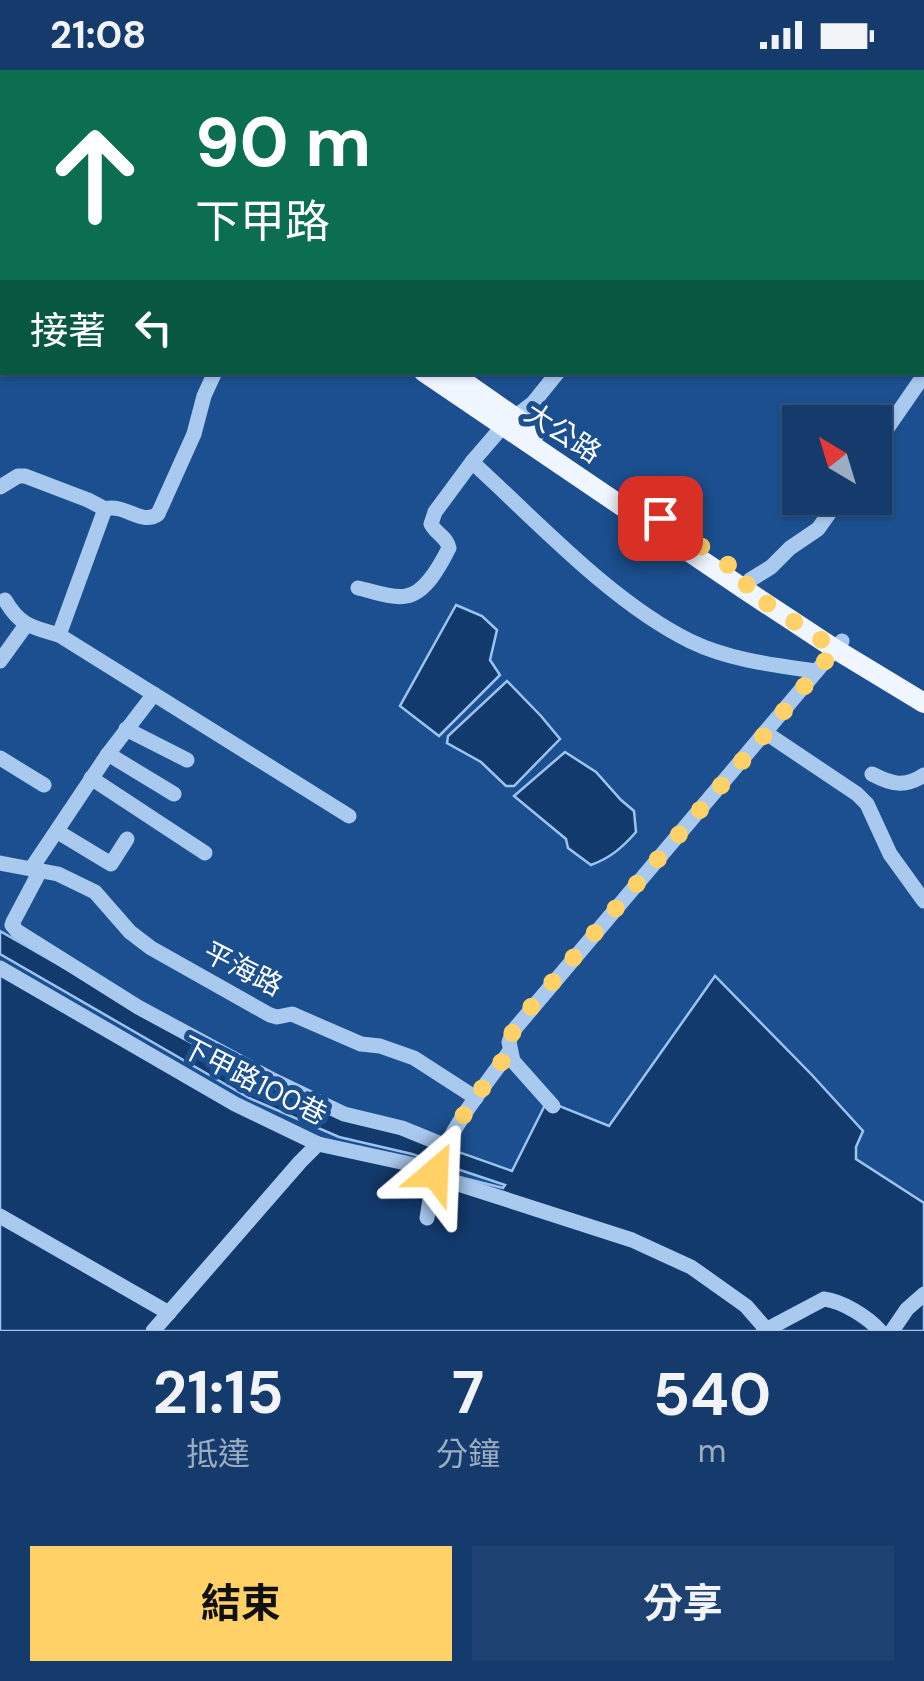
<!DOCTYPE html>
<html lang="zh-TW">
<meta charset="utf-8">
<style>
:root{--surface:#143b6b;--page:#1d4271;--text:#f1f3f6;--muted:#9dadc1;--line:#33557e;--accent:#ffd166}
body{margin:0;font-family:"DM Sans","Noto Sans TC",sans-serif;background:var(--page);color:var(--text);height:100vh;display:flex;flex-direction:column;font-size:38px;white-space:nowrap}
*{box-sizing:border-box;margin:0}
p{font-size:32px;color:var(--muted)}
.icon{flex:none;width:55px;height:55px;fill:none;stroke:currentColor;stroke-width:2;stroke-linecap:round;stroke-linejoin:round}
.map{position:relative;height:1261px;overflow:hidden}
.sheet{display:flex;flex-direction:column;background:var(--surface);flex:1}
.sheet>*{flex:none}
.banner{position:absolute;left:0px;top:0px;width:925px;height:305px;box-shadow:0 2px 8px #0004,0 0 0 2px var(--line);background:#0b6e4f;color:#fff;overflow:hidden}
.needle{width:65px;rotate:322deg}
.controls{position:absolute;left:782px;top:335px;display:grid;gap:20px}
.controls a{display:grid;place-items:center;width:110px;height:110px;border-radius:0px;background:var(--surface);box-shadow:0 2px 8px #0004,0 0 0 2px var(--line);font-size:50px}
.pin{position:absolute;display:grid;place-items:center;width:85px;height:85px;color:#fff;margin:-42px;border-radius:20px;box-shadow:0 5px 15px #0006}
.me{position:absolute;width:110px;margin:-55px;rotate:26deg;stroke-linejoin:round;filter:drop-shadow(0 0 8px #0008)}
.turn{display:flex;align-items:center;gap:35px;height:210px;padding:0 30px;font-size:45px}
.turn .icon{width:130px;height:130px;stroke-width:2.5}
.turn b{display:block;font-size:70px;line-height:85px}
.then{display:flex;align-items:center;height:95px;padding:0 30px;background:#0003;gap:20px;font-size:38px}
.eta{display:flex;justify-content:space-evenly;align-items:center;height:170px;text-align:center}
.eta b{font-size:60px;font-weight:700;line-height:70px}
.primary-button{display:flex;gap:20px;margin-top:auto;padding:20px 30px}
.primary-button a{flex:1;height:115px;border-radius:0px;background:var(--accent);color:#111;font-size:40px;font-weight:700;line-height:115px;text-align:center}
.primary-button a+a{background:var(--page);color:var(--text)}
.status{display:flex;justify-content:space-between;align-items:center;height:70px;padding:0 50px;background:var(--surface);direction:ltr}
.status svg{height:28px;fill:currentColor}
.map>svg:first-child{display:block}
.water{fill:#123a6d;stroke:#9cc4f0;stroke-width:2.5}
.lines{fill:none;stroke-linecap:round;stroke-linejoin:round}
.minor{stroke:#a9c9ee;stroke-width:15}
.major{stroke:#f0f6ff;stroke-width:20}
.route{stroke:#ffd166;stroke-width:18;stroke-dasharray:0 32.4}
.labels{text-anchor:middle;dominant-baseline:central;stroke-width:10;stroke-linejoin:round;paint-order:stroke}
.street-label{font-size:28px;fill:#fff;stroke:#1b4f8f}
</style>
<div class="status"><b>21:08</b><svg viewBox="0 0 49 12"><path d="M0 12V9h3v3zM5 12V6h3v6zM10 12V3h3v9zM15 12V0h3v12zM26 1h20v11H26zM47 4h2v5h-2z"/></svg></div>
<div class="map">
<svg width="924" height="1261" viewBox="0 0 924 1261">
<rect width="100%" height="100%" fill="#1b4f8f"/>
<!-- water -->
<g class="water">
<path d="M456,535L482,546L497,560L490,590L500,605L439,666L400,636Z"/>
<path d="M507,611L541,646L560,669L514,716H506L481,692L447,673L448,666Z"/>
<path d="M565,682L596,702L621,730L634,741L636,762C622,778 610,788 591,795L568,778L566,769L514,726Z"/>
<path d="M0,861L267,1014L512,1101L547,1031L609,1056L715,906L812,1005L863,1061L856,1077V1089L924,1133V1261H0V900L235,1040L365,1083L503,1118L505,1115L412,1084L339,1067L249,1028L0,884Z"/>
</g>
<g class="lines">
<!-- minor -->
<g class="minor">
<path d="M562,2L565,0"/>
<path d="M922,79L924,77"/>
<path d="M875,376L924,305"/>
<path d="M472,392C537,451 611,532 690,571C729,590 773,595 816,601"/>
<path d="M0,417L18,406H25L88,430L105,439"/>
<path d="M105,439C125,433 141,456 158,444L194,364L204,326L215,302"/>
<path d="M358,518C372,521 393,529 406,526C426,523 441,494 449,478C447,467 436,464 431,454L435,442L472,392L503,356L533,333L558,302"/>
<path d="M744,519L750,510L771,497L790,478L818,459L840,428"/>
<path d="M5,530C20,556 32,557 59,565L349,746"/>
<path d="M59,565L105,439"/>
<path d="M0,591L26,555"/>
<path d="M126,659L187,690"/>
<path d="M766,663L857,724L867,734L890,784L924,831"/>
<path d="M108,684L174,724"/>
<path d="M0,688L44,715"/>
<path d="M872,704C891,714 905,718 924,705"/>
<path d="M91,708L205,783"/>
<path d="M58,762L111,794L127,769"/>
<path d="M0,793L58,804L95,822L130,862L151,878L270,945L277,947L292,944L361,974L380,976L414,988L476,1028"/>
<path d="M31,799L108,684L154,624"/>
<path d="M40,801L13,852L12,855L17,861L138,937L273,1010L344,1044L402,1058L446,1076"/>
<path d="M0,898L235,1034L318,1074L424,1097L452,1112L632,1170L691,1197L746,1236L766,1259"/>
<path d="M553,1036L513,991L509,972L513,961L842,571"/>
<path d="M0,1146L169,1243"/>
<path d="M427,1148C430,1131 432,1111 438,1094C453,1054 484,1017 509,982"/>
<path d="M153,1261L300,1092L318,1074"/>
<path d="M764,1261L824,1229C842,1231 868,1247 880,1261"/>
<path d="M892,1261L907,1239L924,1224"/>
</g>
<!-- major -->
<g class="major">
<path d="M8,0L11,2"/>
<path d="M0,16L2,18"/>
<path d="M424,302L744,519L835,579L924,633"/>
<path d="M450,302L536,362"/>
</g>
</g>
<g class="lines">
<!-- route -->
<path class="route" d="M435,1103C449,1059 482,1019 509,982C509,969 512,961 520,950L766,663L835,579L744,518L750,510L660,448"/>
</g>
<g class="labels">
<!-- street labels -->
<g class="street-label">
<text transform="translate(563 363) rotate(33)">大公路</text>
<text transform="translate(243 899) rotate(27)">平海路</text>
<text transform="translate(254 1011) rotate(27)">下甲路100巷</text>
</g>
</g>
</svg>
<div class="controls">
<a><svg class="needle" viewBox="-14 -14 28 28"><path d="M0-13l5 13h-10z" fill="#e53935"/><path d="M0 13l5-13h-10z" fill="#9dadc1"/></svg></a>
</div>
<div class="pin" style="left:660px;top:448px;background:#d93025"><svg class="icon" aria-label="arrive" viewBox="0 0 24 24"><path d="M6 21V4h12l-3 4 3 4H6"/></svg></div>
<svg class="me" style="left:435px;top:1103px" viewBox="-20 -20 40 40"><path d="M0-17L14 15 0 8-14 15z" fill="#ffd166" stroke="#fff" stroke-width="4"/></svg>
<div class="banner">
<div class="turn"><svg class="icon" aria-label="ahead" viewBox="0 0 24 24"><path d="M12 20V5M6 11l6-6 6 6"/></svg><div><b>90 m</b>下甲路</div></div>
<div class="then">接著<svg class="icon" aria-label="left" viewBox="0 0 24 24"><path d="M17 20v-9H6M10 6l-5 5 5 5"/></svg></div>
</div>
</div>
<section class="sheet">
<div class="eta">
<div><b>21:15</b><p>抵達</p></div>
<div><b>7</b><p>分鐘</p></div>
<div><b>540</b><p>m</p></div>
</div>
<div class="primary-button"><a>結束</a><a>分享</a></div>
</section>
